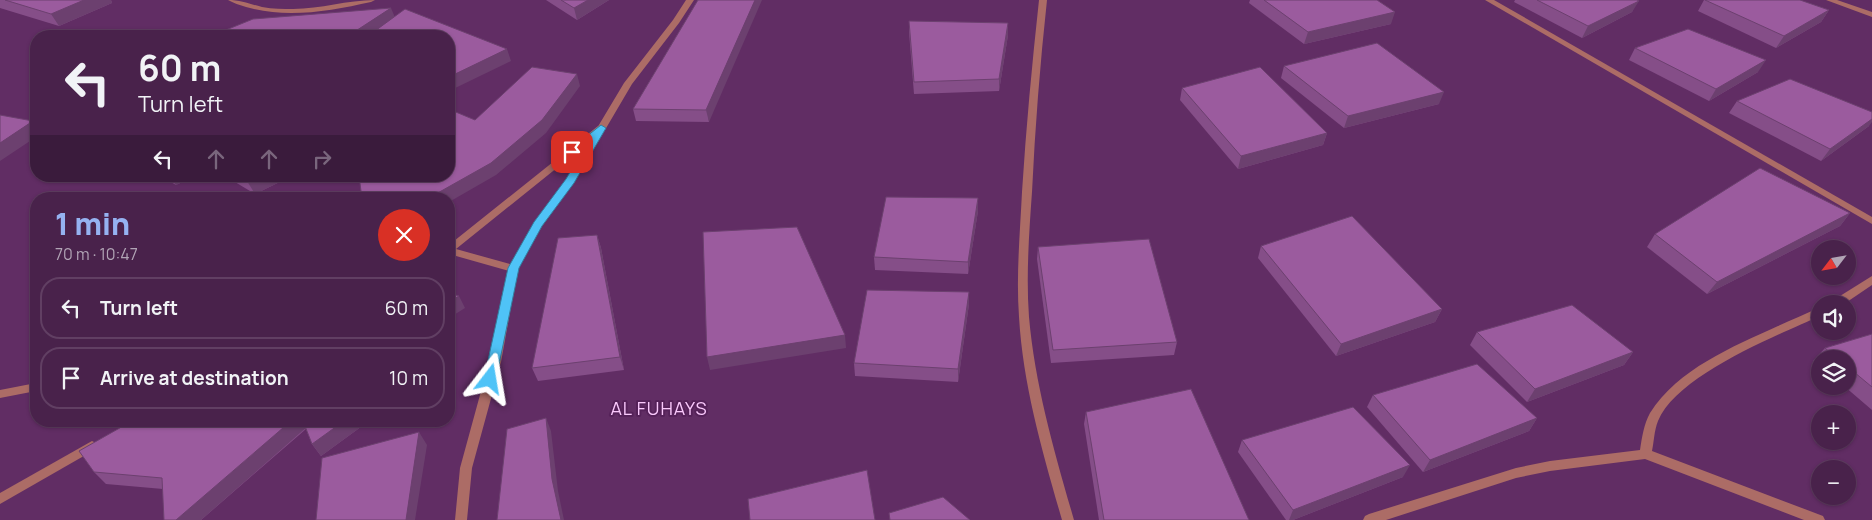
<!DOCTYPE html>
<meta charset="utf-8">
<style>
:root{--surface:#49224b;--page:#532f55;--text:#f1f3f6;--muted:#b1a4b5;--line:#613f63;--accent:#95b2f1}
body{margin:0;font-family:Manrope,sans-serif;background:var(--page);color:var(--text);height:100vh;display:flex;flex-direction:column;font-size:19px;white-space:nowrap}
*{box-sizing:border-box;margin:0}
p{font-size:16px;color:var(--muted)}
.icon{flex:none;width:28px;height:28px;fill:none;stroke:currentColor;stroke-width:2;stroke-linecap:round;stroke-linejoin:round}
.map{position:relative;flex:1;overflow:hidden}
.details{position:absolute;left:30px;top:192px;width:425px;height:235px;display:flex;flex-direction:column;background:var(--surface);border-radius:20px;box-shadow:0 1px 4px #0004,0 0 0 1px var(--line)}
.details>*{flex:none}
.banner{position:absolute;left:30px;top:30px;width:425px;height:152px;border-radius:20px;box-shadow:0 1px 4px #0004,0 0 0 1px var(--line);background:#49224b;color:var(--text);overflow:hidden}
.needle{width:32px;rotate:239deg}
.controls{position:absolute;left:1811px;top:240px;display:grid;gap:10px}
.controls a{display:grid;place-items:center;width:45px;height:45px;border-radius:50%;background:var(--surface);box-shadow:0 1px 4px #0004,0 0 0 1px var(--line);font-size:25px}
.pin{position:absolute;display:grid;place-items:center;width:42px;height:42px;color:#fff;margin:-21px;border-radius:10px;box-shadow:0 2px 8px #0006}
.me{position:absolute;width:55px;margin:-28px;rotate:14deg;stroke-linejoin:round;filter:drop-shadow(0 0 4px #0008)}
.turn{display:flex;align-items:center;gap:18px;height:105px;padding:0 25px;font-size:22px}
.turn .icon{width:65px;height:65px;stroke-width:2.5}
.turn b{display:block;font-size:35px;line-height:42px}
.lanes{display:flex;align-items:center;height:48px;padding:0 25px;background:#0003;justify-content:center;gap:25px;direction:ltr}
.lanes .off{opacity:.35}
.round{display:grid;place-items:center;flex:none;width:52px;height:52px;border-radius:26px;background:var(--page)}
.overview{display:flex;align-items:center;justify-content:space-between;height:85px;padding:0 25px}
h1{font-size:30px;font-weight:800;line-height:38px;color:var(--accent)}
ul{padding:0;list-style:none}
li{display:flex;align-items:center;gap:15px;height:62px;margin:0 10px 8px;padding:0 15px;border:2px solid var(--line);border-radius:20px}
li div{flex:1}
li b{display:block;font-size:19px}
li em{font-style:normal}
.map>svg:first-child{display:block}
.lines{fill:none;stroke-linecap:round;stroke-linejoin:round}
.minor{fill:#ac6c66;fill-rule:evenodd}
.tertiary{fill:#ac6c66;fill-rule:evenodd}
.wall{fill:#854e88}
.shaded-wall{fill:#6c406f}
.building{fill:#9b5b9e;stroke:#6c406f}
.route{fill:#4fc3f7;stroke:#337fa1}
.labels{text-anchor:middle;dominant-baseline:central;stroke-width:4;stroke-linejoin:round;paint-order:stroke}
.quarter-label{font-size:18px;letter-spacing:1px;fill:#fac9fc;stroke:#552259}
</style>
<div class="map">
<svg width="1872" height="520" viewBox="0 0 1872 520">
<rect width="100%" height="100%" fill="#612d64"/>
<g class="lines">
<!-- minor -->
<g class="minor">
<path d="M228,0C241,0 250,4 262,7C273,9 283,9 293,9C321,9 347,0 375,0L371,2C330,11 287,19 246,7C240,5 233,3 228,0Z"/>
<path d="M1039,0H1047C1040,64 1035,128 1032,192C1029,234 1026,276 1029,317C1035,386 1055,454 1074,520H1062C1043,454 1023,386 1019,317C1016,275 1020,234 1022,192C1026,128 1032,64 1039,0Z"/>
<path d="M1485,0H1494L1872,217V224Z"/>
<path d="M1826,0H1837L1872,12V17Z"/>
<path d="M601,125L605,128L604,130L456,249L517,266L518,268L517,270L513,272L449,254V245L598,126Z"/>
<path d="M1872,276V285L1844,304H1831L1832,301Z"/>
<path d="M1820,308V316C1776,336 1677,375 1658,421C1654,431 1654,442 1652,451L1823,516L1825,520H1804L1645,459L1550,471L1516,478L1386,520H1363L1365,516L1369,514L1516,468L1550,461L1640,450C1642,437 1644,424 1650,413C1678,369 1732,347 1778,326C1792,320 1806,313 1820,308Z"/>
<path d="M36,383V391L0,398V390Z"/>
<path d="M92,441L96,443L98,446L96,449L0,504V493Z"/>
</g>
<!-- tertiary -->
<path class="tertiary" d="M686,0H694L679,23L632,84L575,181L542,226L518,268L501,362L472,468L467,520H455L460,468L489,362L508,268L535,222L566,180L624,83L673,20Z"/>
</g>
<!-- wall -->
<g class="wall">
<path d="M0,0H111L112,3L59,26L0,8Z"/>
<path d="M546,0H609L577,20Z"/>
<path d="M698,0L709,122L636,121L633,109Z"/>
<path d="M1250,0H1377L1391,24L1304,44L1249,3Z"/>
<path d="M1515,0H1637L1632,12L1582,38L1514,2Z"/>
<path d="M1704,0L1829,10L1821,22L1776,48L1698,11Z"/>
<path d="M909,21L1008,23V35L999,91L914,94L909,32Z"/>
<path d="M1635,48L1758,72L1709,101L1629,60Z"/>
<path d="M1284,66L1439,104L1344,128L1281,78Z"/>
<path d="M1182,88L1327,133L1323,145L1238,169L1180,100Z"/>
<path d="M1737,101L1869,126L1821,161L1729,113Z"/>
<path d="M160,176H195L176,185Z"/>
<path d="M225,176H292L255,194Z"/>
<path d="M978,198V211L968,274L875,270L874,257Z"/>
<path d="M1850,213L1840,226L1707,294L1647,247L1655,234Z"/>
<path d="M597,235L601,248L624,370L538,381L532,368Z"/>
<path d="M1261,246L1442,309L1435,322L1336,356L1258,258Z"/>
<path d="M1038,247L1177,342L1174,355L1051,363L1037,259Z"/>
<path d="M969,304L958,382L855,376L854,363Z"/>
<path d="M1477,332L1633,352L1624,365L1527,402L1470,345Z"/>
<path d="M1872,334V410L1844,386H1848V359H1820V366L1813,361L1825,348Z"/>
<path d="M1373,395L1537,418L1529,431L1423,472L1367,407Z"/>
<path d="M1086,412L1249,520H1099L1084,424Z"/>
<path d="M369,421L321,456L312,444L306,429L201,520H164L163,489L106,484L94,472L79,451Z"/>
<path d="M1242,440L1403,477L1293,520H1286L1238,452Z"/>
</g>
<!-- shaded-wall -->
<g class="shaded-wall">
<path d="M84,0H111L112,3L59,26L51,14Z"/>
<path d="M588,0H609L577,20L574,8Z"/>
<path d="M755,0H762L709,122L706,110Z"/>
<path d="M1639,1L1632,12L1582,38L1588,26Z"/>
<path d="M391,8L396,20L372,36H348Z"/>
<path d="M1829,10L1821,22L1776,48L1784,36Z"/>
<path d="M1395,12L1391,24L1304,44L1308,32Z"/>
<path d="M1008,23V35L999,91V79Z"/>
<path d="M507,49L511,61L449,91V77Z"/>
<path d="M1766,60L1758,72L1709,101L1716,89Z"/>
<path d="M577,74L580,86L546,133L496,175L449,202V199H427Z"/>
<path d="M1444,92L1439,104L1344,128L1348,116Z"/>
<path d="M1872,119V122L1869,126L1821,161L1830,149Z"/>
<path d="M33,121L36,125V137L0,161V143Z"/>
<path d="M1327,133L1323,145L1238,169L1241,156Z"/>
<path d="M170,176H195L176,185Z"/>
<path d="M259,176H292L255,194L247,181Z"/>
<path d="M978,198V211L968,274V262Z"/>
<path d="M1850,213L1840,226L1707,294L1717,282Z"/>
<path d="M597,235L601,248L624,370L620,357Z"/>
<path d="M969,292V304L958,382V369Z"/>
<path d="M459,296L465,308L449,318V302Z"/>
<path d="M1442,309L1435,322L1336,356L1341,344Z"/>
<path d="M845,335L846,348L710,370L707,357Z"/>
<path d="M1633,352L1624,365L1527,402L1535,389Z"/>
<path d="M546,418L551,431L558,491L564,520H561L552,479Z"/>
<path d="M1537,418L1529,431L1423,472L1430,460Z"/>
<path d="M291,421H305L308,426L201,520H176Z"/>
<path d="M344,421H369L321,456L312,444Z"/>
<path d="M419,432L427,445L415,520H406Z"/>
<path d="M1410,465L1403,477L1293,520H1289L1293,510Z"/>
</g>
<!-- building -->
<g class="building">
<path d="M5,0H84L51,14Z"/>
<path d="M561,0H588L574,8Z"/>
<path d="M698,0H755L706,110L633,109Z"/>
<path d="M1264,0H1377L1395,12L1308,32Z"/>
<path d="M1537,0H1637L1639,1L1588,26Z"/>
<path d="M1705,0H1800L1829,10L1784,36Z"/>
<path d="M391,8L348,36H216V34L253,19Z"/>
<path d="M405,9L507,49L449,77V36H368Z"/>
<path d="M909,21L1008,23L999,79L914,82Z"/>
<path d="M1688,29L1766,60L1716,89L1635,48Z"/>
<path d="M1377,43L1444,92L1348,116L1284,66Z"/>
<path d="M532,67L577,74L542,120L491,163L427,199H342L361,191L359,176H449V111L451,110L475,120Z"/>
<path d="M1260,67L1327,133L1241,156L1182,88Z"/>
<path d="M1790,79L1872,112V119L1830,149L1737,101Z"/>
<path d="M0,115L33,121L0,143Z"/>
<path d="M1760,168L1850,213L1717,282L1655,234Z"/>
<path d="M238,176H259L247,181Z"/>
<path d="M886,197L978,198L968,262L874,257Z"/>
<path d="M1352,216L1442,309L1341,344L1261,246Z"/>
<path d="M797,227L845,335L707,357L703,232Z"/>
<path d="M597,235L620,357L532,368L558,238Z"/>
<path d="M1149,239L1177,342L1053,350L1038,247Z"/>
<path d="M867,290L969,292L958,369L854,363Z"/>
<path d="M449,293L459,296L449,302Z"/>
<path d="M1572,305L1633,352L1535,389L1477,332Z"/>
<path d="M1872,334V387L1848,367V359H1838L1825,348Z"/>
<path d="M1477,364L1537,418L1430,460L1373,395Z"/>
<path d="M1191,389L1249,520H1104L1086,412Z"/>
<path d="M1353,407L1410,465L1293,510L1242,440Z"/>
<path d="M546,418L552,479L561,520H497L507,429Z"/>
<path d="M132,421H291L176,520H164L162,478L94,472L79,451Z"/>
<path d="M303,421H344L312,444Z"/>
<path d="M419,432L406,520H316L322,458Z"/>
<path d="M867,470L875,520H750L748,499Z"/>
<path d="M943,497L970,520H890L889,513Z"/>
</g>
<!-- route -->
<path class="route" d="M601,125L606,128L574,183L542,226L519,268L496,379L495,383H485L484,379L508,268L534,222L566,179L586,145L575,154H568L567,152Z"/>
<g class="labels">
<!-- quarter labels -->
<g class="quarter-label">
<text x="659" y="408">AL FUHAYS</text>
</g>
</g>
</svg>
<div class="controls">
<a><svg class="needle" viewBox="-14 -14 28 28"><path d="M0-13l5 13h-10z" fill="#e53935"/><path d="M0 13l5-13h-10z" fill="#b1a4b5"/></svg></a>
<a><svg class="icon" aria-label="sound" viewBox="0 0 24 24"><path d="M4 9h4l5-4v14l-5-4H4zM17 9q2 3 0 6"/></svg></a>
<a><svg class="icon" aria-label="layers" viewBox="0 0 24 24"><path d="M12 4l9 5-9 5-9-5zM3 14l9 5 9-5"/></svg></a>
<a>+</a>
<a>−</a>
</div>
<div class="pin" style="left:572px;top:152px;background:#d93025"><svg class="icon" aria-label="arrive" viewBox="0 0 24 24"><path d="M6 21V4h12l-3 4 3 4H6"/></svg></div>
<svg class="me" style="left:490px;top:379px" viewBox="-20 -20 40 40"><path d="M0-17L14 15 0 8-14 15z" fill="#4fc3f7" stroke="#fff" stroke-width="4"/></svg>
<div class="banner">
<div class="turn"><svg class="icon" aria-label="left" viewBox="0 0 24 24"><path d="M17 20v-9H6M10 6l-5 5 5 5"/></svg><div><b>60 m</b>Turn left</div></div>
<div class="lanes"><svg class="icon" aria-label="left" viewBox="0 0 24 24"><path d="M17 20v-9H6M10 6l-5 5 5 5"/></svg><svg class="icon off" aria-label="ahead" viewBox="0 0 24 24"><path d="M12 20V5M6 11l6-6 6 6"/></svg><svg class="icon off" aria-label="ahead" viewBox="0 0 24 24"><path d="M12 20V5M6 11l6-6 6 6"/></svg><svg class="icon off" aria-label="right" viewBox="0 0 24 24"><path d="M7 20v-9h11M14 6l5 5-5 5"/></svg></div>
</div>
<section class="details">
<div class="overview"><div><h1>1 min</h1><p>70 m · 10:47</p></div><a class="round" style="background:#d93025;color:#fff"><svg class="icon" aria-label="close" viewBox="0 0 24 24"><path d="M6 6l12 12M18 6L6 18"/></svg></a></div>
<ul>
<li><svg class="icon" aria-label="left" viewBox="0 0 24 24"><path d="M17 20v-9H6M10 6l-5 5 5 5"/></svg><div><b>Turn left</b></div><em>60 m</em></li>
<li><svg class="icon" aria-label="arrive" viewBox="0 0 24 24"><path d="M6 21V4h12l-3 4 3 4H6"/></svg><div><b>Arrive at destination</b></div><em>10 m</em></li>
</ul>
</section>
</div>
